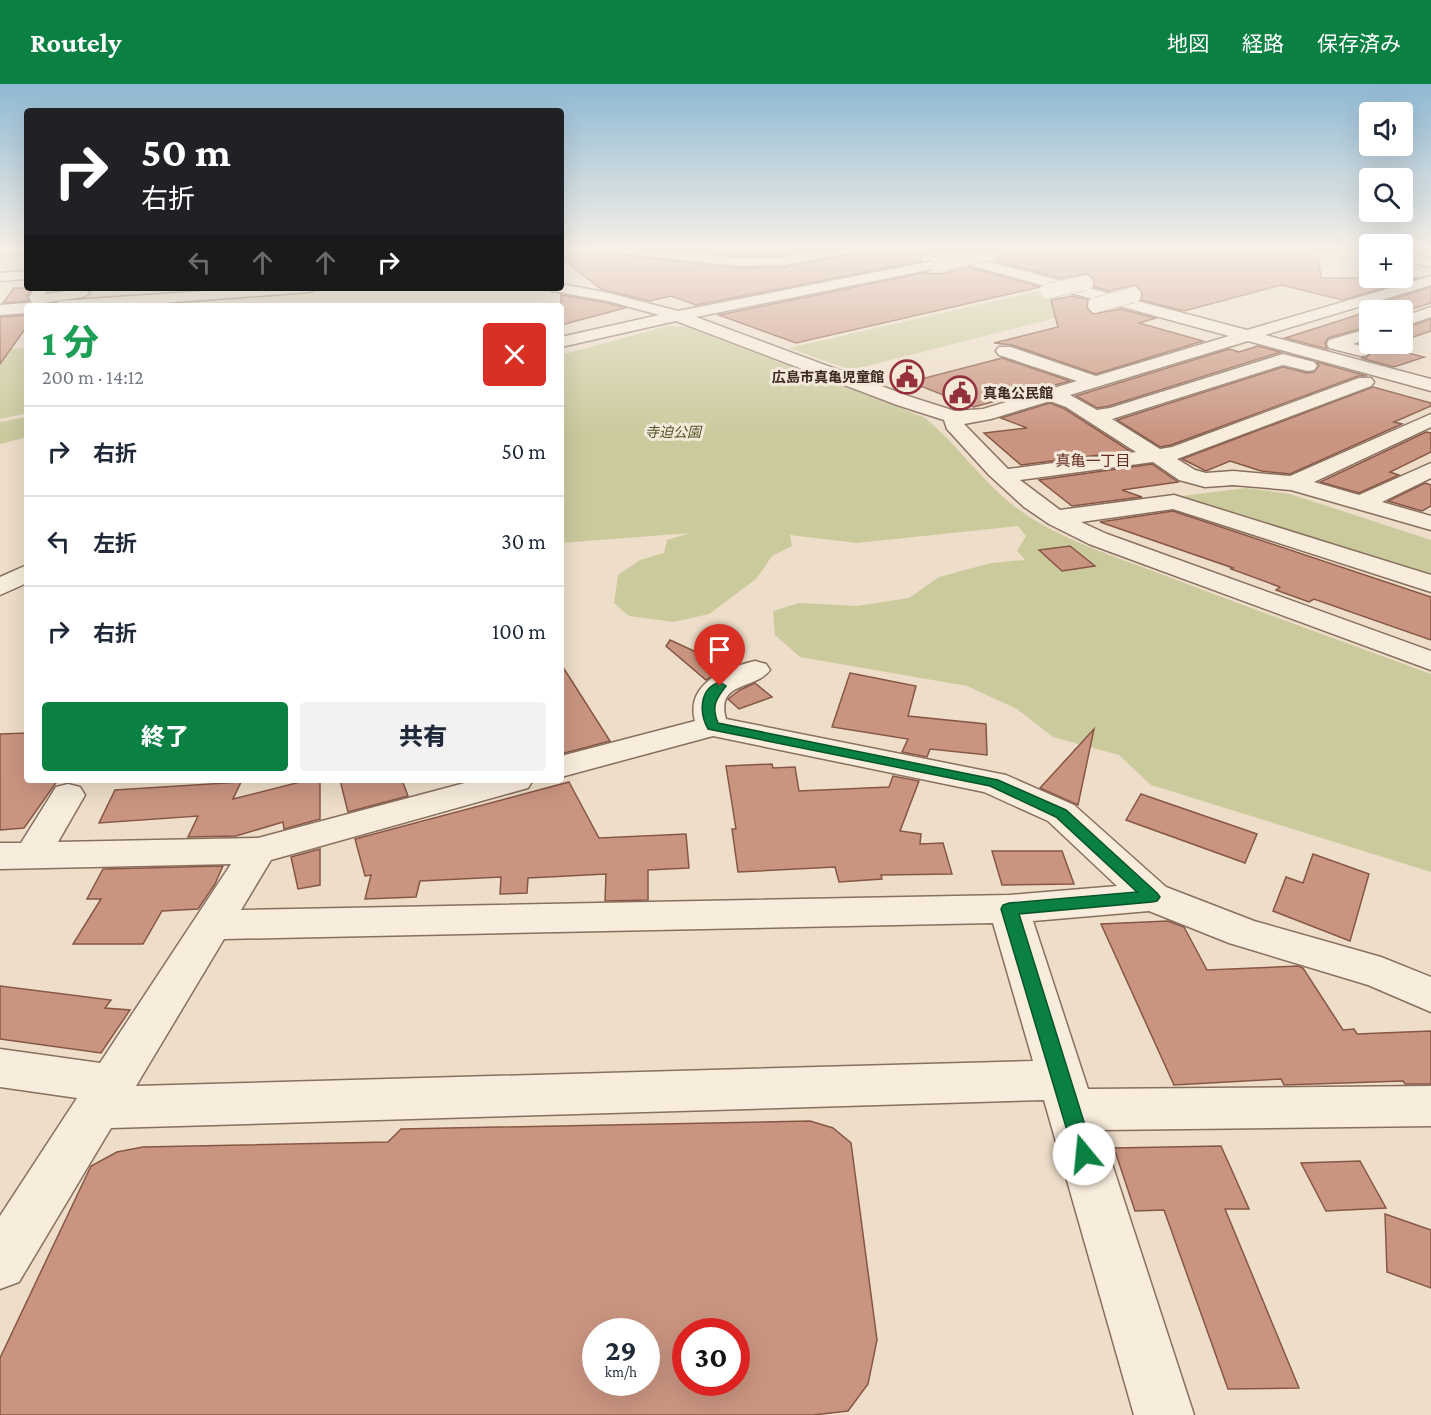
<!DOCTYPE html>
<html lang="ja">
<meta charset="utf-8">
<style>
:root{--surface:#fff;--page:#f2f2f3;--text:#1f2937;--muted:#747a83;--line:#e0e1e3;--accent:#0b8043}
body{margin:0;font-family:"Crimson Pro","Noto Sans JP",serif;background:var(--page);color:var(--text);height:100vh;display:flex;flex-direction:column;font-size:22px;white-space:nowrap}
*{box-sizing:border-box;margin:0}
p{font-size:20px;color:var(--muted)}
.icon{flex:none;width:33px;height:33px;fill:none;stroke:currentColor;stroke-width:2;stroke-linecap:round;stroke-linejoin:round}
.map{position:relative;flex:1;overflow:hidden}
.side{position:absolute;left:24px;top:219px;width:540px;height:480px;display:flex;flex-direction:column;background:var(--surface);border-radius:6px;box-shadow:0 6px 24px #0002}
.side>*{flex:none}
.guide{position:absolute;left:24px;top:24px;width:540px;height:183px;border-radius:6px;box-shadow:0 6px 24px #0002;background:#202124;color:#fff;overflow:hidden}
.tools{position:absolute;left:1359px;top:18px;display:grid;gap:12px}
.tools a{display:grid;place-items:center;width:54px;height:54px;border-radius:6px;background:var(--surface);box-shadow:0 6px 24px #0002;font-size:30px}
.speed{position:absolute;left:582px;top:1234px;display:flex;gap:12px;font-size:30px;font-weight:700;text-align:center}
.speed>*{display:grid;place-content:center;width:78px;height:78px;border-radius:50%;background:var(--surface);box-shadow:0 6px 24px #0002;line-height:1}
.speed small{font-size:15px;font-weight:400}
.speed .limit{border:9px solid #d22;background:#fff;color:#111}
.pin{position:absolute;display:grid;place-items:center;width:51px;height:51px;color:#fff;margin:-62px -26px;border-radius:50% 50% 50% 0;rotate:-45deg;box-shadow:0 0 6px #0007}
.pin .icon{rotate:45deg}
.me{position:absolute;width:66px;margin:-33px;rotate:343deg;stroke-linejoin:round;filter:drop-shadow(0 0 4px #0008)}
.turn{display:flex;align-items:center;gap:21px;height:126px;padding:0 18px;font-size:27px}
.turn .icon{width:78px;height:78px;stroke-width:2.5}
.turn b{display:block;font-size:42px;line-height:51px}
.lanes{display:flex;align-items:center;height:57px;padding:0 18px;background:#0003;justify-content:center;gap:30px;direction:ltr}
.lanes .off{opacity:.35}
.round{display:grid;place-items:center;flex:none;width:63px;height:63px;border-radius:6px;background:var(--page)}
.headline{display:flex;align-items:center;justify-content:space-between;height:102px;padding:0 18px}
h1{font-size:36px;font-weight:800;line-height:45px;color:#1e9e55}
.cta{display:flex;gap:12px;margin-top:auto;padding:12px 18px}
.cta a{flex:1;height:69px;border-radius:6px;background:var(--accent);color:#fff;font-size:24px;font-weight:800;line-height:69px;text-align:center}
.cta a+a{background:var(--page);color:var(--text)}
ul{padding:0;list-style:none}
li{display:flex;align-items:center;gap:18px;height:90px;padding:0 18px;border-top:2px solid var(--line)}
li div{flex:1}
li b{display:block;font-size:22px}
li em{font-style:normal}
header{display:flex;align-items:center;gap:36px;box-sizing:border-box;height:84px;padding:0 30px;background:var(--accent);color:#fff}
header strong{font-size:28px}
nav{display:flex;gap:33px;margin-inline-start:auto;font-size:21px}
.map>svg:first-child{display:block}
.green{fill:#cbca9d}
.building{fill:#c99581;stroke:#875745;stroke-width:1.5;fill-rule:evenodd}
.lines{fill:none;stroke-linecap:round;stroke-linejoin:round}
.minor-casing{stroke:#886f5e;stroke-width:3}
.minor{fill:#f8ecdc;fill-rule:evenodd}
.minor-bridge-casing{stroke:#886f5e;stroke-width:16;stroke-linecap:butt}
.minor-bridge{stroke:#f8ecdc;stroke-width:15}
.route{fill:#0b8043;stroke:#07532c;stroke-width:1.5}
.labels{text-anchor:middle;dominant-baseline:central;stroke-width:6;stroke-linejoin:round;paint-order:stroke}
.far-poi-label{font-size:14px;font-weight:bold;fill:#3a2a21;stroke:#f4e9d8;text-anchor:end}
.far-park-label{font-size:14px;font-style:italic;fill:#505529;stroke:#f4e9d8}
.far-neighbourhood-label{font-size:15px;fill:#642822;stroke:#f4e9d8}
</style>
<header>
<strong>Routely</strong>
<nav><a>地図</a><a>経路</a><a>保存済み</a></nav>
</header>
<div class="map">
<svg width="1431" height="1331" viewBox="0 0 1431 1331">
<rect width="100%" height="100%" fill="#edddc9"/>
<!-- green -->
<g class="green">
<path d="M1039,207L1099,223L851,286L789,264Z"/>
<path d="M667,242L686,243L924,333C958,361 983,399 1018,425C1059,455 1111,471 1158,489C1249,524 1340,556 1431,590V788L1151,701L1119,671L1053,653L1017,625L967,602L800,573L775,551L773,527L799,519L857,522L909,514L939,493L991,479L1025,476L1017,467L1026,452L1018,442L857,459L790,451L792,462L772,472L756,495L709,530L674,538L629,532L614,519L618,491L640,476L664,469L667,456L690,449L561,459V271Z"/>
<path d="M27,260V329L0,335V266L24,264Z"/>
<path d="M27,333V353L0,360V338Z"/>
<path d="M1246,404L1290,410L1431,456V493L1174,413Z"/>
</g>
<!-- building -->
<g class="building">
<path d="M561,165H612L620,171L737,184L785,183L847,171L855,165H918L922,177L696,221L671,212L650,217L601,205L561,174Z"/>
<path d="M677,165H814L785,171L737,172Z"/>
<path d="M1000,165H1309L1310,174L1318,172L1321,194H1418L1343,216L1281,201L1184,227L1141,216L1142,208L1135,201L1109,207L1094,203V196L1087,190L1061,194L996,177L1000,171Z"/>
<path d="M969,183L1040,203L796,259L719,231L923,189L940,190Z"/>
<path d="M1431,203V219L1403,228L1408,229L1402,230V226H1370L1378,224L1370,222Z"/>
<path d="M14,204H32L27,212L29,217L3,219Z"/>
<path d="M561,211L608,219L625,224L561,241Z"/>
<path d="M1073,212L1088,216L1087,224L1093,230L1120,225L1156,234L1139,239L1203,257L1096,290L1012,261L994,259L1058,243L1051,216Z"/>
<path d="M1370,227V242L1328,254L1325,259L1327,265L1285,254Z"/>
<path d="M27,231V242L0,280V233Z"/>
<path d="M1431,235V247L1402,257V245Z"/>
<path d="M1370,257V260H1394L1384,263L1424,273L1394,283L1361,274L1367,273L1372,268L1369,262L1361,259Z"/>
<path d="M1258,262L1281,268L1109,322L1097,324L1076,312L1229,265L1239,268Z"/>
<path d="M1002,274L1070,297L974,323L910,298Z"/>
<path d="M1317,278L1367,292H1358L1171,361L1160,363L1117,336L1283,283L1307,289L1314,288L1319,282Z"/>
<path d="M1373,303L1431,319V322L1394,338L1402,340L1290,390L1261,387L1230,377L1206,387L1182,375Z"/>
<path d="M1050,319L1065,325L1130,367L1021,381L984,349L1027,344L1001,334Z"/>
<path d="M1426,348L1431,349V368L1390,388L1399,391L1359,409L1320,398Z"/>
<path d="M1152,380L1178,398L1122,406L1142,413L1072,422L1039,396Z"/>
<path d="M1425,399L1431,401V422L1422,427L1388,417Z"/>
<path d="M1173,427L1431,513V556L1314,515L1309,518L1276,506L1280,503L1231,485L1233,484L1100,438Z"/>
<path d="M1070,462L1095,482L1062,487L1039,466Z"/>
<path d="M670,556L729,583L706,596L666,562Z"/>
<path d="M561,580L610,657L561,670Z"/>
<path d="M850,589L916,602L908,632L986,640L987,671L930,665L927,673L902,668L908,655L832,643Z"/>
<path d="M755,599L772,613L739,625L728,615L740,606Z"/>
<path d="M1094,645L1078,721L1040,704Z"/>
<path d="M27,649V696H58L24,744L0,746V650Z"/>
<path d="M772,680L773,684L795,683L799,707L889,703L893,692L919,697L900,747L921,750L920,760L943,759L952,790L881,791L882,795L839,798L835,783L738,788L732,745H736L726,682Z"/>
<path d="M308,696H320V735L284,745L283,738L236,752L188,753L198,732L99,739L115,706L241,698L233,715Z"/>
<path d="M340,696H402L408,712L348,728Z"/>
<path d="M569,698L599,754L686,750L689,784L648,786V816L605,817L606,790L528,794L527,809L500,810L501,793L420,797L416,813L365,815L371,791L365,792L355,755Z"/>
<path d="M1141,710L1257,750L1245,779L1126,736Z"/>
<path d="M320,765V801L298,805L291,773Z"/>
<path d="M992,767H1062L1074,800L1002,801Z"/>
<path d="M1313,770L1369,790L1350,857L1273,827L1286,793L1303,799Z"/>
<path d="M223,782L215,800L198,825L162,827L143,860H73L101,815H87L103,785Z"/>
<path d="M1168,837L1184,843L1207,886L1298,882L1303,884L1343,946L1354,945L1357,950L1431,947V1000H1405L1403,997L1284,1001L1281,995L1174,1001L1101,840Z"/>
<path d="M0,902L111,916L105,924L130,926L101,969L0,955Z"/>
<path d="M810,1037L833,1044L851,1059L877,1256L868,1300L848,1327L813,1331H0V1274L91,1082L117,1068L143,1063L388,1058L401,1045ZM596,1248H646V1299H596ZM686,1248H736V1299H686Z"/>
<path d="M1221,1062L1249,1125H1225L1299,1304L1228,1305L1164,1126L1135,1127L1114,1064Z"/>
<path d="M1360,1077L1386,1124L1326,1127L1301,1079Z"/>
<path d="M1385,1130L1431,1146V1204L1387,1188Z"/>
</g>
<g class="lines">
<defs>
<g id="minor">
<path d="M0,165H27V169L0,171Z"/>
<path d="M614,165H656L737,174L785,173L826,165H853L847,169L785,181L737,182L620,169Z"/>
<path d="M920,165H941L1247,246L1431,192V201L1265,251L1431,295V307L1248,257L1070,311L1097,326L1110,324L1283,270L1314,278L1317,282L1314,286L1308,287L1283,281L1112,335L1160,365L1172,363L1359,294H1371L1374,298L1371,302L1177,375L1195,386L1206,389L1233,387L1290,392L1431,330V343L1314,398L1359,411L1431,379V394L1382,418L1431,432V446L1291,406L1233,401L1205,403L1179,396L1153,378L1020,396L1060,426L1174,411L1431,491V508L1173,425L1081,438L1107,450L1431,567V586L1089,460L1049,440L1024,423L989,391L947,345L944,336L897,321L676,237L561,263V253L659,231L608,217L552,207L550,204H561V200L609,209L678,227L938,176L943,177L945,180L943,183L938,184L696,233L911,313L955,327L983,325L1077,297L999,271L996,267L999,263H1011L1096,292L1229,252L921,168ZM1050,317L1066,323L1136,368L1008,385L964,340L991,335Z"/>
<path d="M1356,165H1370V171L1357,168Z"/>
<path d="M1402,169L1431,175V183L1402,177Z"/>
<path d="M27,187V195L0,197V189Z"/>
<path d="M35,204H49L45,210L83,205L90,209L83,213L37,220L32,219L29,213Z"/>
<path d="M249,204H317L310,208L123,222H52L60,217Z"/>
<path d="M27,219L33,222H27V229L0,231V221Z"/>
<path d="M1431,223V233L1402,243V233Z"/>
<path d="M1370,244V254L1353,260L1367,263L1370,267L1367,271L1361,272L1329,264L1327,260L1329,256Z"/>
<path d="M27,481V499L0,511V493Z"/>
<path d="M755,577L766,580L770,586C756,606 715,597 726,635L1006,691L1074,721L1166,803L1254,837L1381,873L1431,893V928L1368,901L1229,859L1149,827L1033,837L1088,1005L1431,1002V1042L1101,1046L1194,1331H1134L1044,1016L111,1044L19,1198L0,1205V1132L77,1014L0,1003V965L100,979L231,780L0,785V759H21L56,703L68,700L80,703L85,711L58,758L258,754L476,696H533L528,704L271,776L241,826L1009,811L1117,802L1048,737L984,708L713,652L561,693V672L695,637C685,599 726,584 755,577ZM993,839L1033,977L136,1002L224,855Z"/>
</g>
</defs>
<!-- minor casing -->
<use href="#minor" class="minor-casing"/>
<!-- minor -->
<use href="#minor" class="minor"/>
<defs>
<g id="minor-bridge">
<path d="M938,180L991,169"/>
<path d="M1048,207L1085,199"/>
<path d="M1096,221L1133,211"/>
</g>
</defs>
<!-- minor-bridge casing -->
<use href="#minor-bridge" class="minor-bridge-casing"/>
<!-- minor-bridge -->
<use href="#minor-bridge" class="minor-bridge"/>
</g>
<!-- sky -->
<linearGradient id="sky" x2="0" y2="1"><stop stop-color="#8fb9d4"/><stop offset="0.47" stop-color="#f7f0e7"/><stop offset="1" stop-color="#f7f0e7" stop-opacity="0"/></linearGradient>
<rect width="1431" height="351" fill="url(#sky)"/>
<!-- route -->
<path class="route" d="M720,598L726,602C716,615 711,622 718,639L998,696L1066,726L1157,809L1160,813L1157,817L1152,818L1019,830L1094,1070L1091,1076L1084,1079L1077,1076L1074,1070L1001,825L1003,821L1009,819L1137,808L1056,733L990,702L708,645C699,629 699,604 720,598Z"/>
<!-- icons -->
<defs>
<symbol id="civic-ring" viewBox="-11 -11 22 22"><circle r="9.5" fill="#f4e9d8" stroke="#95313f" stroke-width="1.5"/><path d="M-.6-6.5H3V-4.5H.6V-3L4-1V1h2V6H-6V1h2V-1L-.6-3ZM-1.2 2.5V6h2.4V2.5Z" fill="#95313f"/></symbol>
</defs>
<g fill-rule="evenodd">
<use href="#civic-ring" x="888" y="274" width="38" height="38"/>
<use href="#civic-ring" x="941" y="290" width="38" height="38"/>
</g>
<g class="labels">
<!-- far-poi labels -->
<g class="far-poi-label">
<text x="884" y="293">広島市真亀児童館</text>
<text x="983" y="309" text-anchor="start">真亀公民館</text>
</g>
<!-- far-park labels -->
<g class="far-park-label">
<text x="673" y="348">寺迫公園</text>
</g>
<!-- far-neighbourhood labels -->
<g class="far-neighbourhood-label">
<text x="1093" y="377">真亀一丁目</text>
</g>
</g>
</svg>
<div class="tools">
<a><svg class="icon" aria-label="sound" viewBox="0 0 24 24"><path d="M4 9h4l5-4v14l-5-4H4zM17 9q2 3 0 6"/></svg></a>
<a><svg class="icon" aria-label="search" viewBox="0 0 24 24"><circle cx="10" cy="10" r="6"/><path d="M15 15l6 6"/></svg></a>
<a>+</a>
<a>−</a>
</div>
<div class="speed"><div>29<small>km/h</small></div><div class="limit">30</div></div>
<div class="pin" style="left:720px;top:602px;background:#d93025"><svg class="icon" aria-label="arrive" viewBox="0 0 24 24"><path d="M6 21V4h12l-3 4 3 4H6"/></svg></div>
<svg class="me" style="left:1084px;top:1070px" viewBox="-20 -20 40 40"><circle r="19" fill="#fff"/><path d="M0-13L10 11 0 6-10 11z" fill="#0b8043"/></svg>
<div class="guide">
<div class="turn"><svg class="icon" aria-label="right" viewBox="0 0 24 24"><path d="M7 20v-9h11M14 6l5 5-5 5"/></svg><div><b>50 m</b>右折</div></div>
<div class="lanes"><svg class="icon off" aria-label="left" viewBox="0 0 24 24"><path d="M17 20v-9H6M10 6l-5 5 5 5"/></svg><svg class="icon off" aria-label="ahead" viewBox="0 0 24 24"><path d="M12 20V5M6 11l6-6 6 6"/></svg><svg class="icon off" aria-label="ahead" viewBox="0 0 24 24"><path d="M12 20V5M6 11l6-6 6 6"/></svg><svg class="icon" aria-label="right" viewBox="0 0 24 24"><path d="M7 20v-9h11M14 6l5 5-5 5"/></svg></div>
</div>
<section class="side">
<div class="headline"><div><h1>1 分</h1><p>200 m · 14:12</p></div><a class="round" style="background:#d93025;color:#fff"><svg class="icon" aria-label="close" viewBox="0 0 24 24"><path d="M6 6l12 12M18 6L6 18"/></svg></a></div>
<ul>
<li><svg class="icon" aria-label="right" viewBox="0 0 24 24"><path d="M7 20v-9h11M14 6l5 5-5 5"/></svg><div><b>右折</b></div><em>50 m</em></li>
<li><svg class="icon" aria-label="left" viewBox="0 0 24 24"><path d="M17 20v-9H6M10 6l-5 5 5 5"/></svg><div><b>左折</b></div><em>30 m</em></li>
<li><svg class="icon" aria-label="right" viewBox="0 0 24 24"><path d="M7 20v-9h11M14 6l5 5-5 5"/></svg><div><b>右折</b></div><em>100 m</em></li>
</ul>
<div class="cta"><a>終了</a><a>共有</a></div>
</section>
</div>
